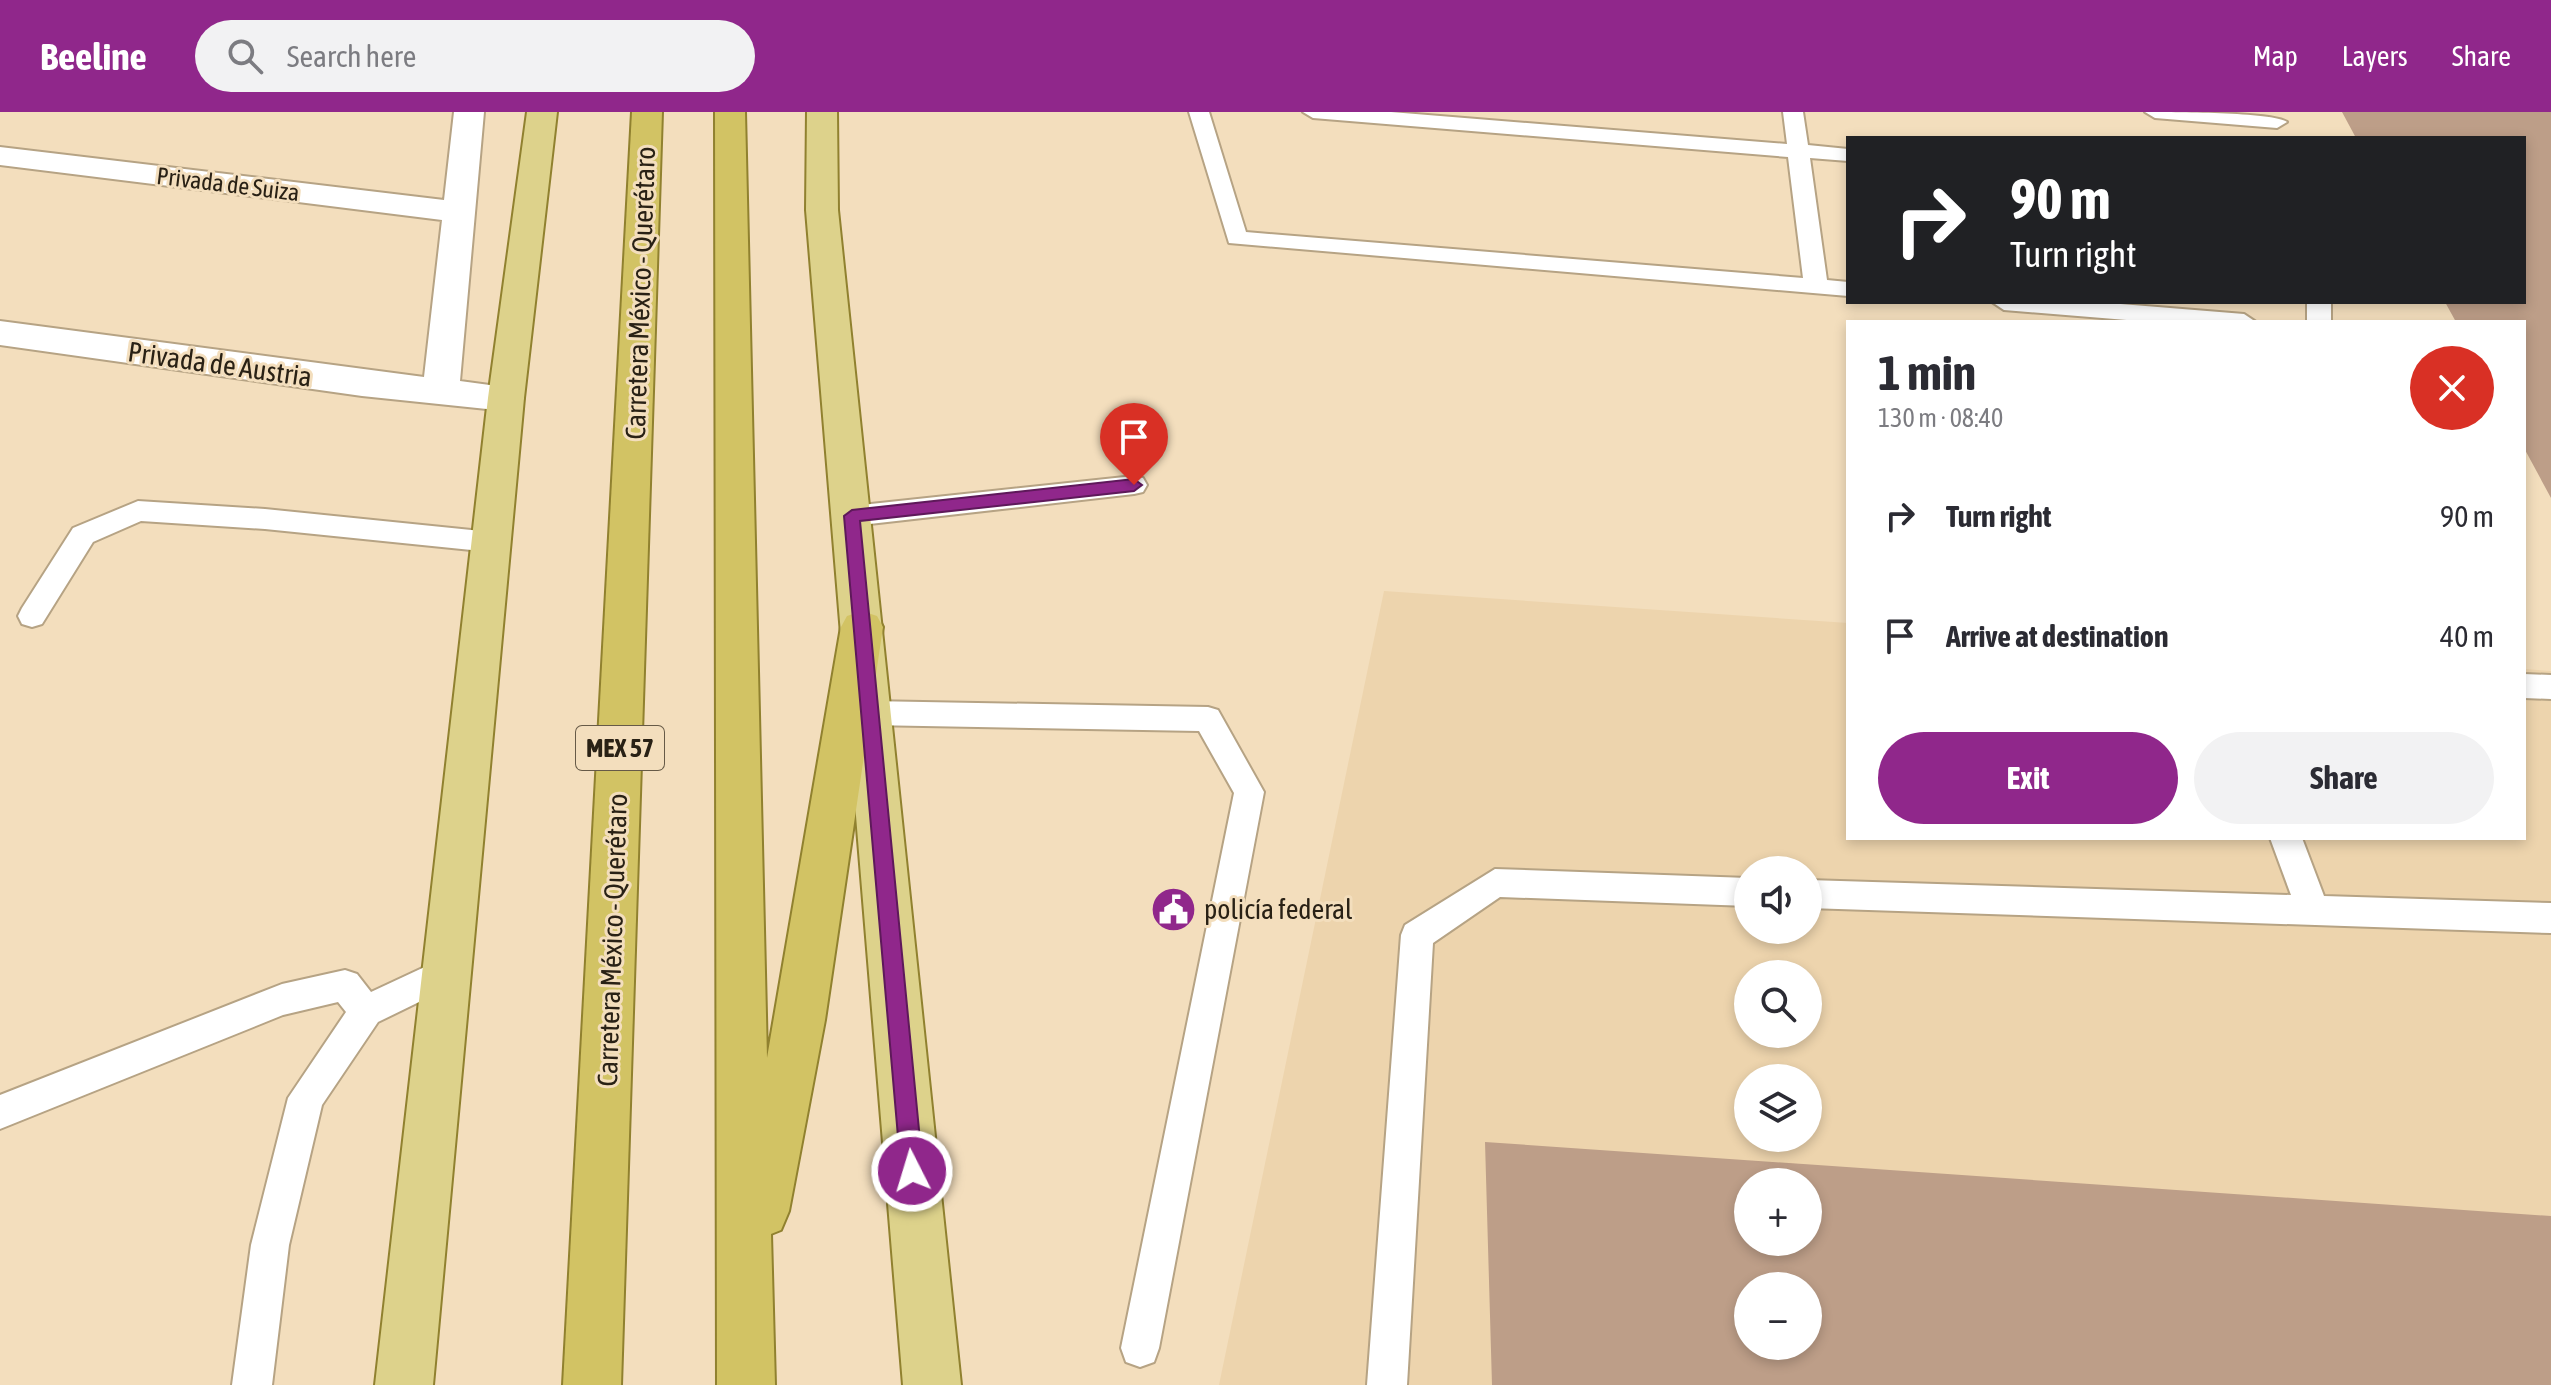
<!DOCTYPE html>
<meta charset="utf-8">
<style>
:root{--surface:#fff;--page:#f2f2f3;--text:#2b2b33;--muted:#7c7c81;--accent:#90278b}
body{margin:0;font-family:"Asap Condensed",sans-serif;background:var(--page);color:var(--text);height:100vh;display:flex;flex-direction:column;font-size:30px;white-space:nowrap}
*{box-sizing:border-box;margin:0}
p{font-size:26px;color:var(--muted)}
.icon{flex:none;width:44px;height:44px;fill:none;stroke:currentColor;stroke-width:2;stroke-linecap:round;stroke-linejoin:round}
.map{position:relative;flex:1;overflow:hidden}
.side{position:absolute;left:1846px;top:208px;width:680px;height:520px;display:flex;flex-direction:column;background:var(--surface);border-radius:0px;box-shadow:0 4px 12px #0003}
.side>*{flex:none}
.banner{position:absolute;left:1846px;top:24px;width:680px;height:168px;border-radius:0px;box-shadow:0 4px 12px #0003;background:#202124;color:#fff;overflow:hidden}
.controls{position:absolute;left:1734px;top:744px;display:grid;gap:16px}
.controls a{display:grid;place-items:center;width:88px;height:88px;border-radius:50%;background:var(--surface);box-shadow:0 4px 12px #0003;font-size:40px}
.pin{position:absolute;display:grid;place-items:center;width:68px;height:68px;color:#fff;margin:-82px -34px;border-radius:50% 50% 50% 0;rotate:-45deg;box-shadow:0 0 8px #0007}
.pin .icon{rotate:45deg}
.me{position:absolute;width:88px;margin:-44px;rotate:355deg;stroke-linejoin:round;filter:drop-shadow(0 0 6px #0008)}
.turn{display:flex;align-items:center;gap:28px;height:168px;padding:0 32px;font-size:36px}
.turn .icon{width:104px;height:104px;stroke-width:2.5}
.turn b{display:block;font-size:56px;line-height:68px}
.round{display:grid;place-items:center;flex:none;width:84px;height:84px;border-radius:42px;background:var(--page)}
.overview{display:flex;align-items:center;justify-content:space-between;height:136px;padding:0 32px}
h1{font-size:48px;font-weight:700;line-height:60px}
.cta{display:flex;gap:16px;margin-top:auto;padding:16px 32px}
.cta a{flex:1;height:92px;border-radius:48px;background:var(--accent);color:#fff;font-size:32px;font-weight:700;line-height:92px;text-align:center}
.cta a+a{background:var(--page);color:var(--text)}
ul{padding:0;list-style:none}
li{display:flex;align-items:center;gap:24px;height:120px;padding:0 32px}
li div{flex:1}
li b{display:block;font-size:30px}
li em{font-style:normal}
header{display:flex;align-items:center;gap:48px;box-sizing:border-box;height:112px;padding:0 40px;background:var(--accent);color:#fff}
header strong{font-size:38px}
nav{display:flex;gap:44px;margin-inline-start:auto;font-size:28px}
.search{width:560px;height:72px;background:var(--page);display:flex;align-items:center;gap:20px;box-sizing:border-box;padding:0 28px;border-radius:44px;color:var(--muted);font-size:30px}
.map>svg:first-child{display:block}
.built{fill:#edd4ad;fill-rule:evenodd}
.building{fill:#bd9e88;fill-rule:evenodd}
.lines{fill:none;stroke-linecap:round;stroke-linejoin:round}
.service-casing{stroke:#b6a384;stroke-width:4}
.minor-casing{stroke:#b6a384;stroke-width:4}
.primary-casing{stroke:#90812f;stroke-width:4}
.trunk-casing{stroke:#90812f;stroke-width:4}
.service{fill:#fff;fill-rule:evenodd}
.minor{fill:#fff;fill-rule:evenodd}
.primary{fill:#ddd28b;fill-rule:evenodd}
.trunk{fill:#d2c364;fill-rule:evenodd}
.route{fill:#90278b;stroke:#5e195a;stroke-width:2}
.labels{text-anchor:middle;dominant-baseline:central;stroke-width:6;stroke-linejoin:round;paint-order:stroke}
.far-street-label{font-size:24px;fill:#292115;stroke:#f3debd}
.shield{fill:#f3debd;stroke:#665a47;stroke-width:2}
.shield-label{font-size:26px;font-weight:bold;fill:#292115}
.street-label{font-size:28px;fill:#292115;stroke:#f3debd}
.poi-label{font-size:28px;fill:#292115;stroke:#f3debd;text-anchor:start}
</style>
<header>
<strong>Beeline</strong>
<div class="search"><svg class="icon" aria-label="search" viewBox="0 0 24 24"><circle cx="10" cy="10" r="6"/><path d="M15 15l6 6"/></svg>Search here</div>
<nav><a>Map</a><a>Layers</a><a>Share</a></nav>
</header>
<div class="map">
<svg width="2551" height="1273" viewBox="0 0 2551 1273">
<rect width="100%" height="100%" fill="#f3debd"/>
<!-- built -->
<path class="built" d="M1384,479L1848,511V726H2524V557L2551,559V1273H1219ZM1748,758H1808V818H1748ZM1748,862H1808V922H1748ZM1748,966H1808V1026H1748ZM1748,1070H1808V1130H1748ZM1748,1174H1808V1234H1748Z"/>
<!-- building -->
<g class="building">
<path d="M2342,0H2551V386L2524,336V210H2456L2445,190H2524V26H2356Z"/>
<path d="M1485,1030L2551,1104V1273H1492ZM1748,1070H1808V1130H1748ZM1748,1174H1808V1234H1748Z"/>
</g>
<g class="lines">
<defs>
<g id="service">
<path d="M1189,0H1209L1246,120L1803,166L1788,45L1313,6L1303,0H1391L1787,32L1783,0H1803L1808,33L1848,37V49L1810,46L1827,168L1848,170V184L1229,131Z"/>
<path d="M2145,0C2170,0 2273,0 2287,10L2277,16L2155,6Z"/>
<path d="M1992,190H2096L2244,202L2256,210H2151L2004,198Z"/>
<rect x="2307" y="190" width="24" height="20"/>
<path d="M1134,364L1143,366L1147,373L1143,380L1134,382L852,414L843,411L839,404L843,397L852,394Z"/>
<path d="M138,389L265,397L491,420L501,423L504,430L501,437L491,440L265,417L141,409L93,430L42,512L32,515L22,512L18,504L22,496L73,416Z"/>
<path d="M2524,562L2551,563V587L2524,586Z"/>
<path d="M869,589L1208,595L1218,598L1264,680L1159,1236L1154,1250L1140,1255L1126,1250L1121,1236L1234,681L1199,619L869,613L859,609L854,601L859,593Z"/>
<path d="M2270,726H2302L2324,784L2551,791V821L1808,796V768L2291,783Z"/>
<path d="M1495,757L1748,766V794L1500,785L1433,831L1407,1273H1367L1401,823L1405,813Z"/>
<path d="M446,845L458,849L463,860L458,871L378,910L322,993L289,1133L272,1273H232L251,1133L288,986L346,900L338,890L283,903L0,1017V983L282,872L345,858L357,862L371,880Z"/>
</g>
<path id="minor" d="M454,0H484L460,269L519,277L524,286L519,295L506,299L362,284L0,233V209L424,265L442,108L0,53V35L444,88Z"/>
<g id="primary">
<path d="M527,0H557L524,286L433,1273H375L488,286Z"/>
<path d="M807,0H837L838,98L961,1273H903L806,98Z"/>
</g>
<g id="trunk">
<path d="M632,0H662L621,1273H563Z"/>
<path d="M715,0H745L767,946L841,515L847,504L862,499L877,504L883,515L825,908L789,1099L781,1118L771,1122L775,1273H717Z"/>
</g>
</defs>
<!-- service casing -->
<use href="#service" class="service-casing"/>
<!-- minor casing -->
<use href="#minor" class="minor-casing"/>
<!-- primary casing -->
<use href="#primary" class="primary-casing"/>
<!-- trunk casing -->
<use href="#trunk" class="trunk-casing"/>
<!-- service -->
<use href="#service" class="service"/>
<!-- minor -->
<use href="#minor" class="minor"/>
<!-- primary -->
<use href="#primary" class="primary"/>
<!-- trunk -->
<use href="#trunk" class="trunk"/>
</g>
<!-- route -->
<path class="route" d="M1134,367L1142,373L1134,379L860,409L923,1059L920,1067L912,1070L904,1067L901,1059L844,404L852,398Z"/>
<!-- icons -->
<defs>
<symbol id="civic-disc" viewBox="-11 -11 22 22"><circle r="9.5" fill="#90278b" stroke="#f3debd"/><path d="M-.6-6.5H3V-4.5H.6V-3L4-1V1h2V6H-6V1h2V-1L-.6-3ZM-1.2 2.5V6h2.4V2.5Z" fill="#fff"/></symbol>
</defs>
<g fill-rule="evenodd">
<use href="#civic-disc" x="1148" y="772" width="51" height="51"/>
</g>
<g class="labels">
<!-- far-street labels -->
<g class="far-street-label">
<text transform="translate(228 72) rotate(7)">Privada de Suiza</text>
</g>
<!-- shield labels -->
<rect class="shield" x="576" y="614" width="88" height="44" rx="6"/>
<g class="shield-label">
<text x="620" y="636">MEX 57</text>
</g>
<!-- street labels -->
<g class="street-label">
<text transform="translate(640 181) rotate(-88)">Carretera México - Querétaro</text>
<text transform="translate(220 252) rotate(8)">Privada de Austria</text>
<text transform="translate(612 828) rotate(-88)">Carretera México - Querétaro</text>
</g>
<!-- poi labels -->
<g class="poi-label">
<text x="1204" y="797">policía federal</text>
</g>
</g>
</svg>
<div class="controls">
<a><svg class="icon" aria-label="sound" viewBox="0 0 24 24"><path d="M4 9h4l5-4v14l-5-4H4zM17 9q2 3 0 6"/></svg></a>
<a><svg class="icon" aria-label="search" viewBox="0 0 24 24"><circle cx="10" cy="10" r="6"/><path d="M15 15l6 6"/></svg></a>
<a><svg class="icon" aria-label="layers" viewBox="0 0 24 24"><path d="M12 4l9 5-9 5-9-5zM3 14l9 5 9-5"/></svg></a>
<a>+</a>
<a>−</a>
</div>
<div class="pin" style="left:1134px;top:373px;background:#d93025"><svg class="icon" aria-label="arrive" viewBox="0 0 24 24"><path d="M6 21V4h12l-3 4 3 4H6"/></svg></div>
<svg class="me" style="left:912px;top:1059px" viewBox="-20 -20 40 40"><circle r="17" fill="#90278b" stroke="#fff" stroke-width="3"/><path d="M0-11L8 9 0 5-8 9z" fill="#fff"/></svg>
<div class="banner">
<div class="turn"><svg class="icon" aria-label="right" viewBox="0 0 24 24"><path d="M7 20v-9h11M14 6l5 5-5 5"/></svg><div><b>90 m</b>Turn right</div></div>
</div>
<section class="side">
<div class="overview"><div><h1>1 min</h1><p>130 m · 08:40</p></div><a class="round" style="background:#d93025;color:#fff"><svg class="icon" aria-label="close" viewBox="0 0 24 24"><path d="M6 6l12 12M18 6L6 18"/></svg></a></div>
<ul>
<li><svg class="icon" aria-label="right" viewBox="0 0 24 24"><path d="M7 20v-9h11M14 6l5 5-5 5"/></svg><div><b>Turn right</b></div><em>90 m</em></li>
<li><svg class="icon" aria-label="arrive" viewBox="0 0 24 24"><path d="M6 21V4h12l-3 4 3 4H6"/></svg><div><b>Arrive at destination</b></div><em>40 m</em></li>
</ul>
<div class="cta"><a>Exit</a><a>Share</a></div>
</section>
</div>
